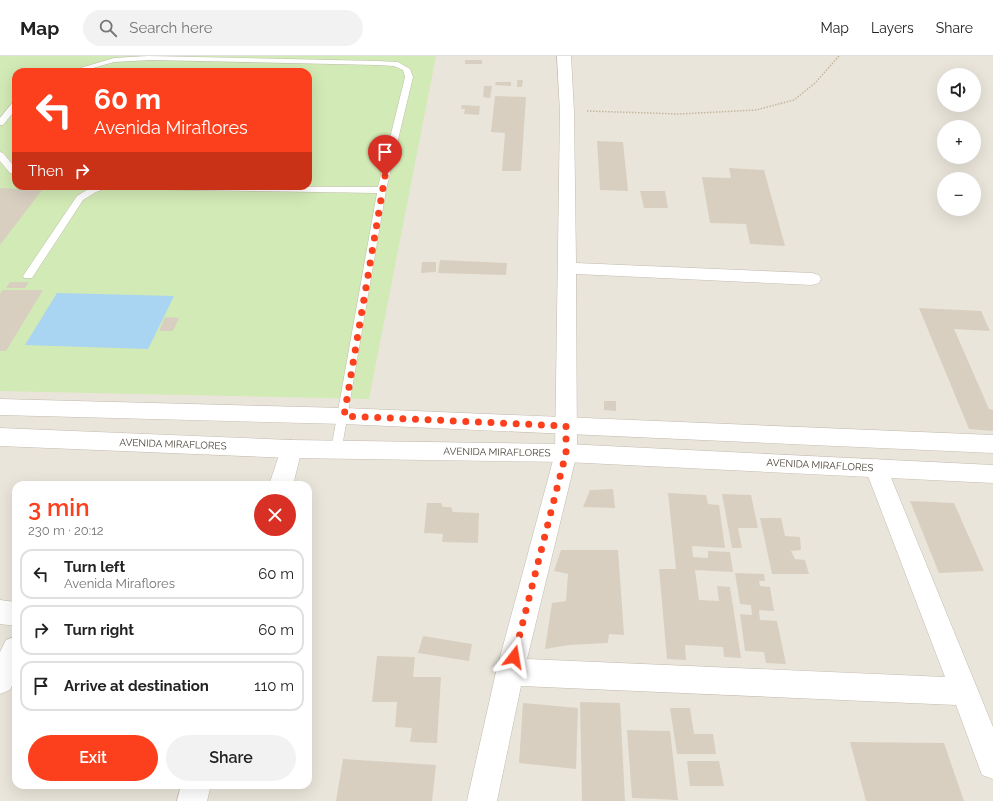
<!DOCTYPE html>
<meta charset="utf-8">
<style>
:root{--surface:#fff;--page:#f2f2f2;--text:#222;--muted:#767676;--line:#e0e0e0;--accent:#fc3f1d}
body{margin:0;font-family:Raleway,sans-serif;background:var(--page);color:var(--text);height:100vh;display:flex;flex-direction:column;font-size:15px;white-space:nowrap}
*{box-sizing:border-box;margin:0}
p{font-size:13px;color:var(--muted)}
.icon{flex:none;width:22px;height:22px;fill:none;stroke:currentColor;stroke-width:2;stroke-linecap:round;stroke-linejoin:round}
.map{position:relative;flex:1;overflow:hidden}
.panel{position:absolute;left:12px;top:425px;width:300px;height:308px;display:flex;flex-direction:column;background:var(--surface);border-radius:12px;box-shadow:0 4px 16px #0002}
.panel>*{flex:none}
.banner{position:absolute;left:12px;top:12px;width:300px;height:122px;border-radius:12px;box-shadow:0 4px 16px #0002;background:#fc3f1d;color:#fff;overflow:hidden}
.controls{position:absolute;left:937px;top:12px;display:grid;gap:8px}
.controls a{display:grid;place-items:center;width:44px;height:44px;border-radius:50%;background:var(--surface);box-shadow:0 4px 16px #0002;font-size:20px}
.pin{position:absolute;display:grid;place-items:center;width:34px;height:34px;color:#fff;margin:-41px -17px;border-radius:50% 50% 50% 0;rotate:-45deg;box-shadow:0 0 4px #0007}
.pin .icon{rotate:45deg}
.me{position:absolute;width:44px;margin:-22px;rotate:14deg;stroke-linejoin:round;filter:drop-shadow(0 0 3px #0008)}
.turn{display:flex;align-items:center;gap:14px;height:84px;padding:0 16px;font-size:18px}
.turn .icon{width:52px;height:52px;stroke-width:2.5}
.turn b{display:block;font-size:28px;line-height:34px}
.then{display:flex;align-items:center;height:38px;padding:0 16px;background:#0003;gap:8px;font-size:15px}
.round{display:grid;place-items:center;flex:none;width:42px;height:42px;border-radius:21px;background:var(--page)}
.overview{display:flex;align-items:center;justify-content:space-between;height:68px;padding:0 16px}
h1{font-size:24px;font-weight:600;line-height:30px;color:var(--accent)}
.action{display:flex;gap:8px;margin-top:auto;padding:8px 16px}
.action a{flex:1;height:46px;border-radius:24px;background:var(--accent);color:#fff;font-size:16px;font-weight:600;line-height:46px;text-align:center}
.action a+a{background:var(--page);color:var(--text)}
ul{padding:0;list-style:none}
li{display:flex;align-items:center;gap:12px;height:50px;margin:0 8px 6px;padding:0 8px;border:2px solid var(--line);border-radius:12px}
li div{flex:1}
li b{display:block;font-size:15px}
li em{font-style:normal}
header{display:flex;align-items:center;gap:24px;box-sizing:border-box;height:56px;padding:0 20px;background:var(--surface);border-bottom:1px solid var(--line)}
header strong{font-size:19px}
nav{display:flex;gap:22px;margin-inline-start:auto;font-size:14px}
.search{width:280px;height:36px;background:var(--page);display:flex;align-items:center;gap:10px;box-sizing:border-box;padding:0 14px;border-radius:22px;color:var(--muted);font-size:15px}
.map>svg:first-child{display:block}
.residential{fill:#eae5da;fill-rule:evenodd}
.green{fill:#d2eab5;fill-rule:evenodd}
.water{fill:#a9d4f2}
.building{fill:#d8cfc1}
.lines{fill:none;stroke-linecap:round;stroke-linejoin:round}
.service-casing{stroke:#c2bbae;stroke-width:1}
.minor-casing{stroke:#c2bbae;stroke-width:1}
.tertiary-casing{stroke:#c2bbae;stroke-width:1}
.path{stroke:#c4b79f;stroke-width:1.5;stroke-dasharray:1.5 1.5;stroke-linecap:butt}
.service{fill:#fff;fill-rule:evenodd}
.minor{fill:#fff;fill-rule:evenodd}
.tertiary{fill:#fff;fill-rule:evenodd}
.route{stroke:#fc3f1d;stroke-width:7;stroke-dasharray:0 12.6}
.labels{text-anchor:middle;dominant-baseline:central;stroke-width:3;stroke-linejoin:round;paint-order:stroke}
.street-label{font-size:10px;fill:#4b4439;stroke:#fff}
</style>
<header>
<strong>Map</strong>
<div class="search"><svg class="icon" aria-label="search" viewBox="0 0 24 24"><circle cx="10" cy="10" r="6"/><path d="M15 15l6 6"/></svg>Search here</div>
<nav><a>Map</a><a>Layers</a><a>Share</a></nav>
</header>
<div class="map">
<svg width="993" height="745" viewBox="0 0 993 745">
<rect width="100%" height="100%" fill="#f6f3ec"/>
<!-- residential -->
<path class="residential" d="M0,0H993V745H0ZM16,16H308V130H16ZM944,19H974V49H944ZM944,71H974V101H944ZM944,123H974V153H944ZM16,429H308V729H16Z"/>
<!-- green -->
<path class="green" d="M0,0H436L369,343L0,335ZM16,16H308V130H16Z"/>
<!-- water -->
<path class="water" d="M57,237L174,240L148,293L25,289Z"/>
<!-- building -->
<g class="building">
<rect x="465" y="4" width="17" height="4"/>
<path d="M517,24H523L522,31H517Z"/>
<path d="M496,26H511V30L495,29Z"/>
<path d="M484,30H492L490,42L483,41Z"/>
<path d="M495,40L526,41L521,115H502L505,77L491,76Z"/>
<path d="M462,49L480,50L479,59L464,58L465,53H461Z"/>
<path d="M597,85L623,86L628,135L600,134Z"/>
<path d="M729,112L764,114L785,190L750,188L746,168L710,167L702,121L731,122Z"/>
<path d="M0,132L42,134L0,189Z"/>
<path d="M640,135H665L668,152H644Z"/>
<path d="M440,204L507,207L506,219L438,217Z"/>
<path d="M422,206H436V216L421,217Z"/>
<path d="M10,226H29L25,232H6Z"/>
<path d="M3,234H43L6,295H0V238Z"/>
<path d="M919,252L981,255L990,275L954,273L989,353L993,354V375L969,373Z"/>
<path d="M165,261L179,262L173,275H159Z"/>
<path d="M604,345H616V355L604,354Z"/>
<path d="M613,433L615,452L583,451L590,434Z"/>
<path d="M668,437L706,439L708,448L719,449L725,492L692,490L693,501L708,502V495L730,496L733,516L695,514L699,544L719,545L717,530L730,531L741,602L724,601L723,591L685,589L686,604L667,603L659,513H676Z"/>
<path d="M722,438L751,439L758,472H738L742,492H732Z"/>
<path d="M910,445L954,447L984,515L939,517Z"/>
<path d="M427,447H441L443,451H451L453,456L479,457L478,487L442,486L443,478L424,477Z"/>
<path d="M760,462H781L785,480L800,481L801,494L791,495L795,503L805,504L809,518H772Z"/>
<path d="M561,494H618L624,579L609,578L608,587L569,589L545,593L552,547L566,545L568,518L554,515Z"/>
<path d="M735,517L764,518L765,525H759L760,530L770,531L774,555L759,554L760,564L777,565L786,608L766,607L764,596L745,595L740,558L752,559L751,549L740,548Z"/>
<path d="M423,580L472,588L469,605L418,597Z"/>
<path d="M377,600L415,601L413,621H441L437,687L410,686L412,672L395,671L397,646H372Z"/>
<path d="M580,646L620,647L625,745H582Z"/>
<path d="M523,647L578,652L576,713L519,707Z"/>
<path d="M670,652H690L694,678H713L716,698H677Z"/>
<path d="M627,674L670,675L678,744L632,742Z"/>
<path d="M850,686L944,687L964,745H866Z"/>
<path d="M343,703L436,709L432,745H336Z"/>
<path d="M687,705H719L724,730H690Z"/>
</g>
<g class="lines">
<defs>
<g id="service">
<path d="M148,0L377,5L398,6L410,13L413,21L386,134L341,397L337,399L333,397L331,394L377,137L130,133L126,130L378,131L405,21L403,14L394,10L377,9L151,4L114,6L79,16H67L114,2Z"/>
<path d="M13,46H16V53L3,69H0V62Z"/>
<path d="M0,96L3,97L16,113V117H10L0,105Z"/>
<path d="M98,130H112L96,136L83,144L32,222H24L23,220L77,140L90,132Z"/>
</g>
<g id="minor">
<path d="M557,0H571L574,56L576,207L812,217L819,219L821,223L819,227L812,229L576,218L577,397L527,603L945,621L865,412L868,406L876,403L884,406L887,412L993,671V723L982,719L956,649L521,630L497,745H467L496,616L555,397L560,56Z"/>
<path d="M291,384L299,387L302,393L293,429H269L283,387Z"/>
<path d="M0,544L16,546V570L0,568Z"/>
<path d="M16,580V621L10,634L0,638V596L6,584Z"/>
<path d="M181,729H211L207,745H177Z"/>
</g>
<g id="tertiary">
<path d="M0,343L344,352L993,379V397L344,368L0,359Z"/>
<path d="M0,372L291,384L566,388L993,409V427L566,406L291,402L0,390Z"/>
</g>
</defs>
<!-- service casing -->
<use href="#service" class="service-casing"/>
<!-- minor casing -->
<use href="#minor" class="minor-casing"/>
<!-- tertiary casing -->
<use href="#tertiary" class="tertiary-casing"/>
<!-- path -->
<path class="path" d="M587,55L679,58L756,54L794,44L815,27L839,0"/>
<!-- service -->
<use href="#service" class="service"/>
<!-- minor -->
<use href="#minor" class="minor"/>
<!-- tertiary -->
<use href="#tertiary" class="tertiary"/>
</g>
<g class="lines">
<!-- route -->
<path class="route" d="M385,120L344,360L566,370V397L514,601"/>
</g>
<g class="labels">
<!-- street labels -->
<g class="street-label">
<text transform="translate(173 388) rotate(2)">AVENIDA MIRAFLORES</text>
<text transform="translate(497 396) rotate(1)">AVENIDA MIRAFLORES</text>
<text transform="translate(820 409) rotate(3)">AVENIDA MIRAFLORES</text>
</g>
</g>
</svg>
<div class="controls">
<a><svg class="icon" aria-label="sound" viewBox="0 0 24 24"><path d="M4 9h4l5-4v14l-5-4H4zM17 9q2 3 0 6"/></svg></a>
<a>+</a>
<a>−</a>
</div>
<div class="pin" style="left:385px;top:120px;background:#d93025"><svg class="icon" aria-label="arrive" viewBox="0 0 24 24"><path d="M6 21V4h12l-3 4 3 4H6"/></svg></div>
<svg class="me" style="left:514px;top:601px" viewBox="-20 -20 40 40"><path d="M0-17L14 15 0 8-14 15z" fill="#fc3f1d" stroke="#fff" stroke-width="4"/></svg>
<div class="banner">
<div class="turn"><svg class="icon" aria-label="left" viewBox="0 0 24 24"><path d="M17 20v-9H6M10 6l-5 5 5 5"/></svg><div><b>60 m</b>Avenida Miraflores</div></div>
<div class="then">Then<svg class="icon" aria-label="right" viewBox="0 0 24 24"><path d="M7 20v-9h11M14 6l5 5-5 5"/></svg></div>
</div>
<section class="panel">
<div class="overview"><div><h1>3 min</h1><p>230 m · 20:12</p></div><a class="round" style="background:#d93025;color:#fff"><svg class="icon" aria-label="close" viewBox="0 0 24 24"><path d="M6 6l12 12M18 6L6 18"/></svg></a></div>
<ul>
<li><svg class="icon" aria-label="left" viewBox="0 0 24 24"><path d="M17 20v-9H6M10 6l-5 5 5 5"/></svg><div><b>Turn left</b><p>Avenida Miraflores</p></div><em>60 m</em></li>
<li><svg class="icon" aria-label="right" viewBox="0 0 24 24"><path d="M7 20v-9h11M14 6l5 5-5 5"/></svg><div><b>Turn right</b></div><em>60 m</em></li>
<li><svg class="icon" aria-label="arrive" viewBox="0 0 24 24"><path d="M6 21V4h12l-3 4 3 4H6"/></svg><div><b>Arrive at destination</b></div><em>110 m</em></li>
</ul>
<div class="action"><a>Exit</a><a>Share</a></div>
</section>
</div>
